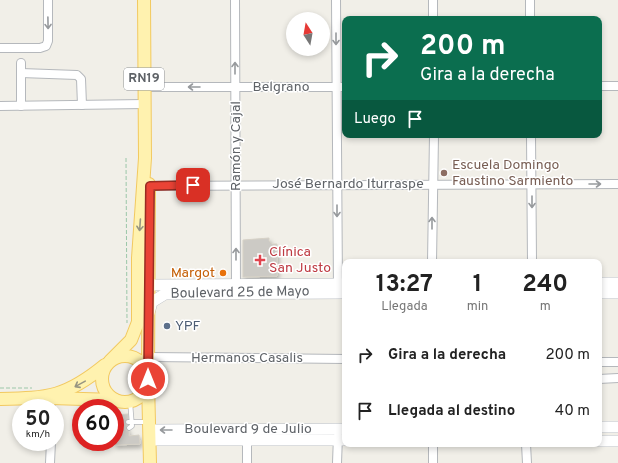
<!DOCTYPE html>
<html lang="es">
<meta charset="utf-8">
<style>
:root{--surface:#fff;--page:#f2f2f2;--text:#222;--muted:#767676}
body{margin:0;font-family:Overpass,sans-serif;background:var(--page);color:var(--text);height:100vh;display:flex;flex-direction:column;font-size:15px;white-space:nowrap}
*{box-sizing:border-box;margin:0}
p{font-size:13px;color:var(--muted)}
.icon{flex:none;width:22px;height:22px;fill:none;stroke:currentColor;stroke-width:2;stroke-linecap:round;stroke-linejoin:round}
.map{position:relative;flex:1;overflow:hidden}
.drawer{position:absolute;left:342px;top:259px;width:260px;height:188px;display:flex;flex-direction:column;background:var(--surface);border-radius:8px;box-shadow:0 2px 6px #0003}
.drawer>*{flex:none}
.top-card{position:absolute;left:342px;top:16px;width:260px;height:122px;border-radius:8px;box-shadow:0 2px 6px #0003;background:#0b6e4f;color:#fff;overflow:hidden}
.needle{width:26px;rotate:349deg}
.fabs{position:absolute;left:286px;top:12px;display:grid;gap:8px}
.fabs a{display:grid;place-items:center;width:44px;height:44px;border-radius:50%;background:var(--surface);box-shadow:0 2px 6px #0003;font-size:20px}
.speed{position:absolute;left:12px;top:399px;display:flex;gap:8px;font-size:20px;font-weight:700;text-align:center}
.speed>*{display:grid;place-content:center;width:52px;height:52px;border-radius:50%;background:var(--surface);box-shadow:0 2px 6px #0003;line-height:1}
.speed small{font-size:10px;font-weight:400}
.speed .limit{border:6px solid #d22;background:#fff;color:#111}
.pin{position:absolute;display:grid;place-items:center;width:34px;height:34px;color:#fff;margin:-17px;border-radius:8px;box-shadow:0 2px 6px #0006}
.me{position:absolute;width:44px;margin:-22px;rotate:0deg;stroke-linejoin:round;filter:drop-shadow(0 0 3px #0008)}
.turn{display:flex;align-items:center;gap:14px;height:84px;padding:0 12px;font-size:18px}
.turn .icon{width:52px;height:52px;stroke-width:2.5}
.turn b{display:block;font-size:28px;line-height:34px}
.then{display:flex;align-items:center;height:38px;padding:0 12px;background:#0003;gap:8px;font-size:15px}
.eta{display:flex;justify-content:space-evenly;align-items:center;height:68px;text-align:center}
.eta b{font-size:24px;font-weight:700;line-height:28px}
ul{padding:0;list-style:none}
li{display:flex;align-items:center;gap:12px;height:56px;padding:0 12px}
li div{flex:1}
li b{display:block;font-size:15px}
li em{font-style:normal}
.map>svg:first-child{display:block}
.building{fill:#cccac5;stroke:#d6d1c6;filter:url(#shadow)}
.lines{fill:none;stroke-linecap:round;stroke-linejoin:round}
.lane-casing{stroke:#b5b8bc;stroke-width:5.5}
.street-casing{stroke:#b5b8bc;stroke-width:10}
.secondary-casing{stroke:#b6babf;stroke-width:12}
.primary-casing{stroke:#f2c960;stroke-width:14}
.path{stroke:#9cc7a9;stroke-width:1;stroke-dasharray:4 2;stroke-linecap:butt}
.lane{stroke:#fff;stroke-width:4}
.street{stroke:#fff;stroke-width:8}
.secondary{stroke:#fff;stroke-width:11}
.primary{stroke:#fff2af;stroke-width:12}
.oneway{stroke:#979a9d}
.oneway2{stroke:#979581}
.route-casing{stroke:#982c22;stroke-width:10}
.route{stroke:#ea4335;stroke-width:7}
.education-dot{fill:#8d6e63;stroke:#fff;stroke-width:1.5}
.health-dot{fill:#e0444e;stroke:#fff;stroke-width:1.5}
.food-dot{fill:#e8710a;stroke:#fff;stroke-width:1.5}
.service-dot{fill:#5c6f8a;stroke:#fff;stroke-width:1.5}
.labels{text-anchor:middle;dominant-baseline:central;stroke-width:3;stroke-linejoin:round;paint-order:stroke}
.shield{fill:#fff;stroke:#8f9295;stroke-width:1}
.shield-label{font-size:13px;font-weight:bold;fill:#5f6368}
.street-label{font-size:14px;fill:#5f6368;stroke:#fff}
.education-label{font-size:14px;fill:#785e54;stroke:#fff;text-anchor:start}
.health-label{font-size:14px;fill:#be3a42;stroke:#fff;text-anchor:start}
.food-label{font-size:14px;fill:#c56008;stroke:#fff;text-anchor:end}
.service-label{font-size:14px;fill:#4e5e75;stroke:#fff;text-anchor:start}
</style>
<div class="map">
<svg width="618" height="463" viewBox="0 0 618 463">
<defs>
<filter id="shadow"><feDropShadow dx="2" dy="3.5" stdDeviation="2" flood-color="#0004"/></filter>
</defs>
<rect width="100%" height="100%" fill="#f1efe8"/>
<!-- building -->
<g class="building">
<path d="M269,238V241L272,244H277V276L243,277V240Z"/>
<path d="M128,414V419L125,422L127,425L126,430L129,431V436L139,435L140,444L115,445V415Z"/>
</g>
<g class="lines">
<defs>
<g id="lane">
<path d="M128,422H148"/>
<path d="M129,428L132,426L130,401"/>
</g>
<g id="street">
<path d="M235,0L236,290"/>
<path d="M336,0L338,289"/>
<path d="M433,0V19"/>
<path d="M530,0V19"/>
<path d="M0,48H40L46,46L48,41V0"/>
<path d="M21,73L77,75L81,79L82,105"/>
<path d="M599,86H618"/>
<path d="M144,87H345"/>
<path d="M0,106L144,104"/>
<path d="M21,106V63"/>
<path d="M531,135L532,262"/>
<path d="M150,186L618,184"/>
<path d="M432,262L434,135"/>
<path d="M148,357L345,359"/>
<path d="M599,362H618"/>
<path d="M599,379L618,378"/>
<path d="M48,397L51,408"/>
<path d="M526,444L527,463"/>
<path d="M50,463L51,442"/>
<path d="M247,463V436"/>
<path d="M337,463L338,436"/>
<path d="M433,463V444"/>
</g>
<g id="secondary">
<path d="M599,283H618"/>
<path d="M143,291L149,285L345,284"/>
<path d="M599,293H618"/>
<path d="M149,313L152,302L165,294L345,293"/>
<path d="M599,427H618"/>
<path d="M150,430L345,429"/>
<path d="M150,440H345"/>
<path d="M599,441H618"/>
</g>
<g id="primary">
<circle cx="125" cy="379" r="23"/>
<path d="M110,361L131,340L138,322V258L145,158L144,0"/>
<path d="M148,375L149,184"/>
<path d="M148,382L150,463"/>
<path d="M51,398L115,400"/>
<path d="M0,399C49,398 66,397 105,365"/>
</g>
</defs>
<!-- lane casing -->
<use href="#lane" class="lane-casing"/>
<!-- street casing -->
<use href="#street" class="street-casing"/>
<!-- secondary casing -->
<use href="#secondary" class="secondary-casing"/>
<!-- primary casing -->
<use href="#primary" class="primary-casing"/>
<!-- path -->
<g class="path">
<path d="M126,158L127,323"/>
<path d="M0,388H32"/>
</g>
<!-- lane -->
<use href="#lane" class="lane"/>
<!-- street -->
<use href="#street" class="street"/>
<!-- secondary -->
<use href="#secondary" class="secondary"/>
<!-- primary -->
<use href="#primary" class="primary"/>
</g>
<!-- one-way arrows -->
<defs><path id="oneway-shaft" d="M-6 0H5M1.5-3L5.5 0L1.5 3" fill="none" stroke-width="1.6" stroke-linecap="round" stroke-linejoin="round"/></defs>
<g class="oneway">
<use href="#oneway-shaft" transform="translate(48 23) rotate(89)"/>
<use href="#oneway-shaft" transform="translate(336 39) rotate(90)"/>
<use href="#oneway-shaft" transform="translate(235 68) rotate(-90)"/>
<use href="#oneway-shaft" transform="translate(194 87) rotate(-180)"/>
<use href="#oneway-shaft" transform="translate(595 184)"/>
<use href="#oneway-shaft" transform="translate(532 202) rotate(90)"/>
<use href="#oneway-shaft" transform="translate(337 211) rotate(90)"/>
<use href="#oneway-shaft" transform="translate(432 223) rotate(-90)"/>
<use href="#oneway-shaft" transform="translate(236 254) rotate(-90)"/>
<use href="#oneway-shaft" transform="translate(166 430) rotate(180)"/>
</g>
<g class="oneway2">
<use href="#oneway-shaft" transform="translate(140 225) rotate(94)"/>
<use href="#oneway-shaft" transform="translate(80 384) rotate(151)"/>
</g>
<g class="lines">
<defs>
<path id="route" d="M148,379L150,186L193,185"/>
</defs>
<!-- route casing -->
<use href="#route" class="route-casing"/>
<!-- route -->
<use href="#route" class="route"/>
</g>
<!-- markers -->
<circle class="education-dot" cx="444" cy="173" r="4"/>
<path class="health-dot" d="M258 254h4v4h4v4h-4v4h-4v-4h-4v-4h4z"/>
<circle class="food-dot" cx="223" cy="273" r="4"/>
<circle class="service-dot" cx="167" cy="326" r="4"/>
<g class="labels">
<!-- shield labels -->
<rect class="shield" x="124" y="68" width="40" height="22" rx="3"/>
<g class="shield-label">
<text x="144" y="79">RN19</text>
</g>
<!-- street labels -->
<g class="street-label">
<text x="281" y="87">Belgrano</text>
<text transform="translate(236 146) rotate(-90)">Ramón y Cajal</text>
<text x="348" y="184">José Bernardo Iturraspe</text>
<text transform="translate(240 293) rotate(-1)">Boulevard 25 de Mayo</text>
<text x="247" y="358">Hermanos Casalis</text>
<text x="248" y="429">Boulevard 9 de Julio</text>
</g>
<!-- education labels -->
<g class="education-label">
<text x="452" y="165">Escuela Domingo<tspan x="452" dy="16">Faustino Sarmiento</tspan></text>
</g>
<!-- health labels -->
<g class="health-label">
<text x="269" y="252">Clínica<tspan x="269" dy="16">San Justo</tspan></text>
</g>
<!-- food labels -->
<g class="food-label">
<text x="215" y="273">Margot</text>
</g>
<!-- service labels -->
<g class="service-label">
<text x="175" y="326">YPF</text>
</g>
</g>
</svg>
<div class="fabs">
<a><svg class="needle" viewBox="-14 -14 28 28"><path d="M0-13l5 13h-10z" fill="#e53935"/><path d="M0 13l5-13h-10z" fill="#767676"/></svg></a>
</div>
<div class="speed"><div>50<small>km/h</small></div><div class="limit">60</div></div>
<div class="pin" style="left:193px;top:185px;background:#d93025"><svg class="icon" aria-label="arrive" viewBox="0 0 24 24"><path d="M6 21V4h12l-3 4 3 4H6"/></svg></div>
<svg class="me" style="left:148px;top:379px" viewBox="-20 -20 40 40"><circle r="17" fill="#ea4335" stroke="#fff" stroke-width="3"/><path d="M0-11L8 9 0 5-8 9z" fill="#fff"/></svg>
<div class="top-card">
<div class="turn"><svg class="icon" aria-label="right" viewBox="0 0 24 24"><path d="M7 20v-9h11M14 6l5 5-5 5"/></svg><div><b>200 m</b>Gira a la derecha</div></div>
<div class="then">Luego<svg class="icon" aria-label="arrive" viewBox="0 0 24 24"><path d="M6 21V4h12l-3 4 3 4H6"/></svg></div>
</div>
<section class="drawer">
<div class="eta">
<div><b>13:27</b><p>Llegada</p></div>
<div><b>1</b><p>min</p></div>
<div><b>240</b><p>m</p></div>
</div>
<ul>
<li><svg class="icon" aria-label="right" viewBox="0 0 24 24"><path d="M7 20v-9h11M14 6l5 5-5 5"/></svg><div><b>Gira a la derecha</b></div><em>200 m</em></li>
<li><svg class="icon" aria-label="arrive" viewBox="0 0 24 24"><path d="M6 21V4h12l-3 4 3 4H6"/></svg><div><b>Llegada al destino</b></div><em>40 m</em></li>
</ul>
</section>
</div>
